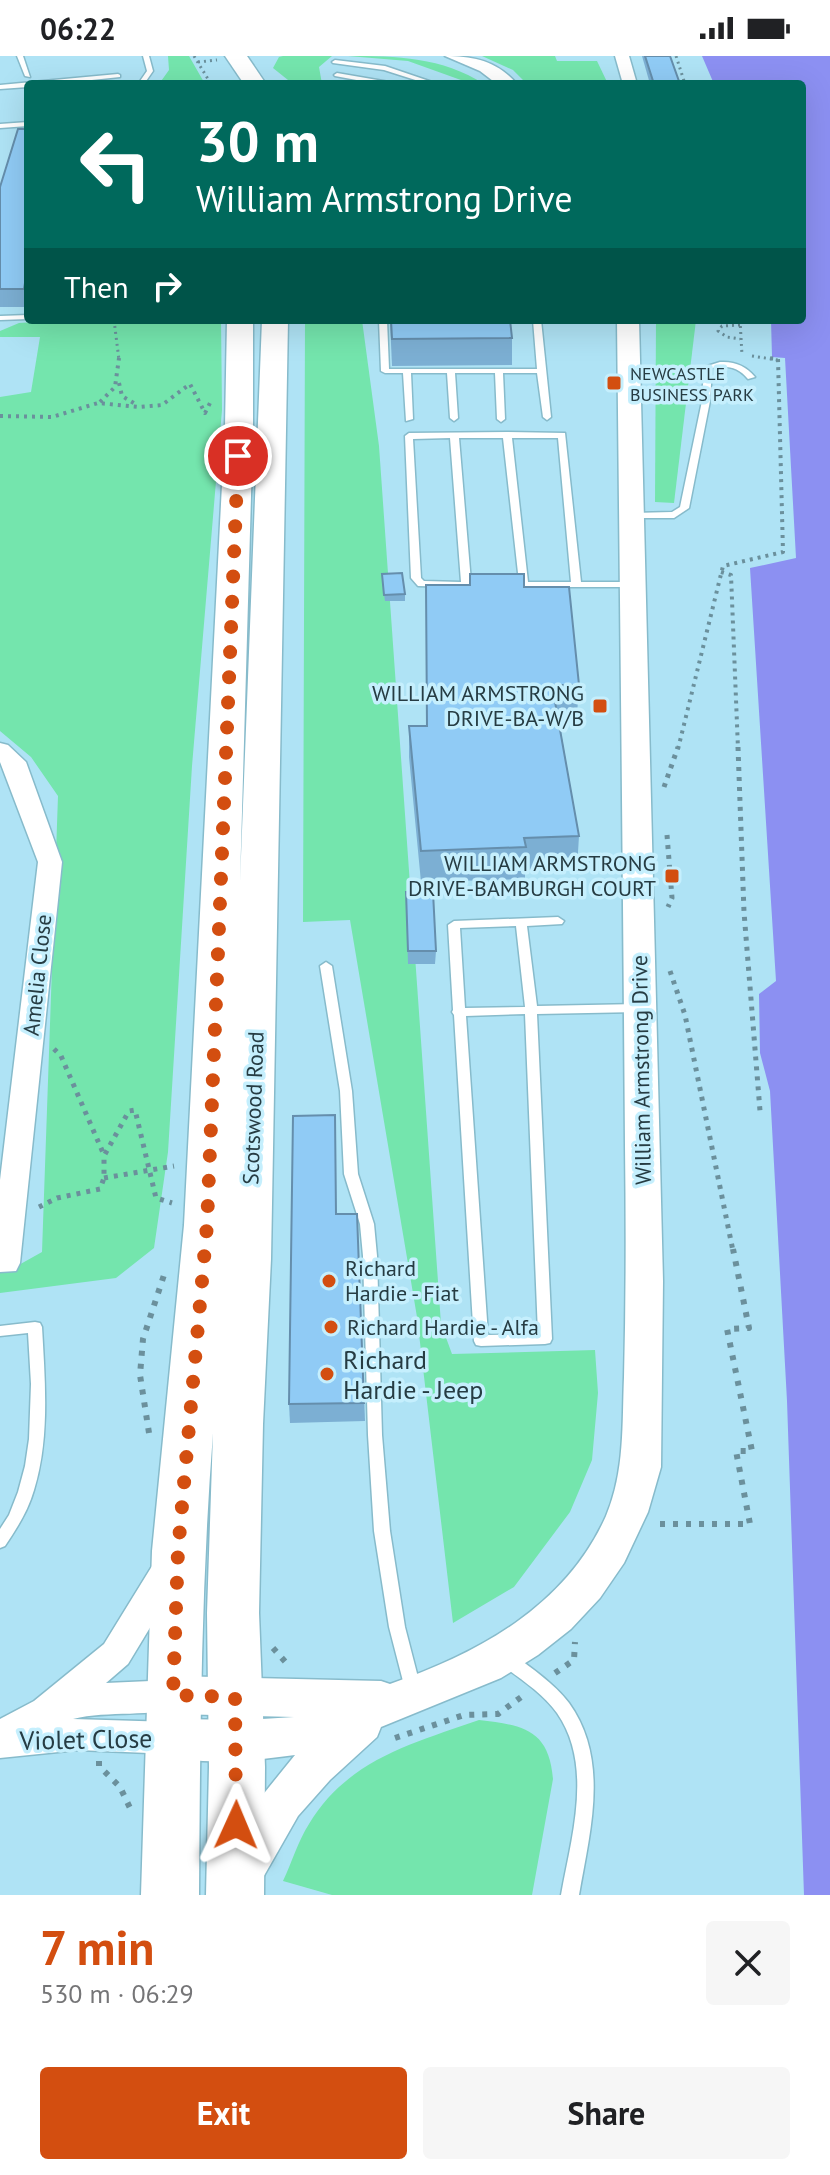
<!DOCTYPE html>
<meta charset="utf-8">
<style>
:root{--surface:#fff;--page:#f6f6f6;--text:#202124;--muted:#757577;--accent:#d34e10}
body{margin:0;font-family:"PT Sans",sans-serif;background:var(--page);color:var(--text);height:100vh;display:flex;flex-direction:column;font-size:30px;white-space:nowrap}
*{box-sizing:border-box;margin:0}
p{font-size:26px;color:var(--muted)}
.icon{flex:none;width:44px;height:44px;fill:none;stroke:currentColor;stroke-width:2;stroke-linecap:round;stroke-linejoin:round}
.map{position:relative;height:1839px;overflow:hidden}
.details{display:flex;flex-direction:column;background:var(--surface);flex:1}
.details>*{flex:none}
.top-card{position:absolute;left:24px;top:24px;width:782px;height:244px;border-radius:8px;box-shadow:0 8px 32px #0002;background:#00695c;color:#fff;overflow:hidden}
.pin{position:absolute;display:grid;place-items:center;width:68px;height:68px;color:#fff;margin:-34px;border:4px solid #fff;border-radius:50%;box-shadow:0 2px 8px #0007}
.me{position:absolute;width:88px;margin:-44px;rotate:1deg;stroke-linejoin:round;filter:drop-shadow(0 0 6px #0008)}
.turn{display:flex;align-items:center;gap:28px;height:168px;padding:0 40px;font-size:36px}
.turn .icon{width:104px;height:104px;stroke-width:2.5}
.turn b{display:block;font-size:56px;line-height:68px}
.then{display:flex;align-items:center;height:76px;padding:0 40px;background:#0003;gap:16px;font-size:30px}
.round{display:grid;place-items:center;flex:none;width:84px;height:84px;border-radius:8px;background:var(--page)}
.overview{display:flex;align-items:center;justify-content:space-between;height:136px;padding:0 40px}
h1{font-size:48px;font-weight:700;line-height:60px;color:var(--accent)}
.primary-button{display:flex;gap:16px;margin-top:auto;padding:16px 40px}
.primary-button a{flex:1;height:92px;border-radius:8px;background:var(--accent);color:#fff;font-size:32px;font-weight:700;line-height:92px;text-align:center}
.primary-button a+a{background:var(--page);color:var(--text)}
.status{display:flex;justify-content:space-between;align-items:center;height:56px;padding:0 40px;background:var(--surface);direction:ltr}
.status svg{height:22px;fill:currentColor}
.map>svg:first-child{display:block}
.green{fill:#74e5ad}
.water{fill:#8c90f2}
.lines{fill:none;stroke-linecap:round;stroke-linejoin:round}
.service-casing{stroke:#87bbcb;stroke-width:3}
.minor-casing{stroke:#87bbcb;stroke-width:3}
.tertiary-casing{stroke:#87bbcb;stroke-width:3}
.primary-casing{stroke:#87bbcb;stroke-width:3}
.path-far3{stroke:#6b909c;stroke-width:3;stroke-dasharray:2 4;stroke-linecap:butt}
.path-far2{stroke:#6b909c;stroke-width:4;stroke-dasharray:3 5;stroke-linecap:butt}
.path-far1{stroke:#6b909c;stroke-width:5;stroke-dasharray:4 6;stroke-linecap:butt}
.path{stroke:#6b909c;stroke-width:6;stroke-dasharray:5 8;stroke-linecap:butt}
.service{fill:#fff;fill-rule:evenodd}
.minor{fill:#fff;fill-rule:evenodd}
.tertiary{fill:#fff;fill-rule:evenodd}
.primary{fill:#fff;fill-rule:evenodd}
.wall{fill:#7cafd3}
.shaded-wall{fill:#658eac}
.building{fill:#90cbf5;stroke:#658eac;stroke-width:2}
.route{stroke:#d34e10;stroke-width:14;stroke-dasharray:0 25.2}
.poi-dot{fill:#d34e10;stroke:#c5effd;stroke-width:3}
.labels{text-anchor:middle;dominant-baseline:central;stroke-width:7;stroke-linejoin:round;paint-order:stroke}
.far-poi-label{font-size:18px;fill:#263c43;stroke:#c5effd;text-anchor:start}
.poi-label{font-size:22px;fill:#263c43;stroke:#c5effd;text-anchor:end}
.street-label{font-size:22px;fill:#263c43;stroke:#c5effd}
.near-poi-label{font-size:26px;fill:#263c43;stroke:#c5effd;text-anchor:start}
.near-street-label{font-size:26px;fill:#263c43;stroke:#c5effd}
</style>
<div class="status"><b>06:22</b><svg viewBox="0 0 49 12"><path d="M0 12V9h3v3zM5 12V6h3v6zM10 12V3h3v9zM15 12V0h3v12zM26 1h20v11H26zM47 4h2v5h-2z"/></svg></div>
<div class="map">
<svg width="830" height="1839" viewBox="0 0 830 1839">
<rect width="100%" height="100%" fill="#afe3f5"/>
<!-- green -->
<g class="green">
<path d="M168,0H189L205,28H159L169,14Z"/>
<path d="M283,0H332L319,11L322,28H293L273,12L279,1Z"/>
<path d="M348,0C397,0 442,1 484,28H472L408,5Z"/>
<path d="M482,0H555L557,5H597L608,28H527L513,14Z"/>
<path d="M69,264H221L222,354L192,710L168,1096L154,1192L116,1222L0,1237V1213L8,1215L42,1196L58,740L31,701L0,675V341L31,336L40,281H0V275L19,267Z"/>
<path d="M305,264H362L379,390L441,1268L452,1298L595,1294L598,1337L592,1404L570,1456L514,1531L453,1567L417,1261L350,864L303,866Z"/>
<path d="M656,264H696L674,447L655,446Z"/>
<path d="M479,1664C521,1669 549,1672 553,1723L532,1839H332L283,1825C292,1806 298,1785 309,1768C348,1703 414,1687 479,1664Z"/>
</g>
<!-- water -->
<path class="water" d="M702,0H830V1839H804L787,1345L770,1035L760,997L759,938L776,925L750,512L796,502L785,302L772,301L771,264H802V28H714Z"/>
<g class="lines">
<defs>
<g id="service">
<path d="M17,0H23L30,21L25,20Z"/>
<path d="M143,0H149L153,15L144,28H138L147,15Z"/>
<path d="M335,4L385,10L438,28H428L384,14L333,7L332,6Z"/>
<path d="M337,17L389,26L392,28H378L335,20L334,19Z"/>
<path d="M118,18L120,19V21L54,28H28V31L0,33V29Z"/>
<path d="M28,66V70L0,72V68Z"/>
<path d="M28,259V263L0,264V260Z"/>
<path d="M379,264H387L389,313H537L533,264H541L551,361L547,364L543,361L537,317H503L505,363L501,366L497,363L495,317H455L458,362L454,365L450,362L447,317H411L413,363L406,365L403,317H385L381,315Z"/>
<path d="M720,306C735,305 746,310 755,321L748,323C738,311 727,309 712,312L710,345L689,452L674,462H630L628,460L633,457L672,456L680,451L702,345L704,311Z"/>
<path d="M507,376L565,377L581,526H632L637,529L635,531H508V527L519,526L503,382H459L471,526H484L489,529L484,532L418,530L411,522L405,380L409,377ZM450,382L461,526L424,525L421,522L413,383ZM512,382H558L571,526H528Z"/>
<path d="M558,861L564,865L562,868L527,870L537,950L639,948L645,952L639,956L537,958L552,1283L550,1287L545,1288L481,1290L476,1289L474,1285L454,959L452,956L453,954L448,869L454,865ZM516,870L525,951L465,952L460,872ZM525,958L538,1278L488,1279L466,960Z"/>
<path d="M326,906L332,910L352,1035L358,1118L374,1168L377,1200L382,1379L390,1475L405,1571L421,1633L419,1638L413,1640L407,1638L405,1633L389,1571L374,1475L368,1379L363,1200L360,1168L344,1118L340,1035L320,910Z"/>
<path d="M35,1266L40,1267L42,1271C45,1325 50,1382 34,1434C28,1455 17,1472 5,1490L0,1492V1473L9,1459L18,1436L25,1410L29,1383L31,1328L28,1277L0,1280V1270Z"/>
<path d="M507,1596L513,1598C532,1613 554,1627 569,1647C610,1704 590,1775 579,1839H561C571,1782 594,1710 557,1657C543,1637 520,1623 501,1608L499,1603L501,1598Z"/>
</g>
<g id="minor">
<path d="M615,0H629L637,28H623Z"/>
<path d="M0,687L8,689L26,706L62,806L20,1207L16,1215L0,1216V1124L38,806L0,706Z"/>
<path d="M169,1498L181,1502L186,1512L128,1608L106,1627L173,1624L186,1628L191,1639L186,1650C151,1662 109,1654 73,1663L172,1666L185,1671L190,1682L185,1693L172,1698L78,1694L0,1702V1663L34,1645L104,1588L157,1502Z"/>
</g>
<g id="tertiary">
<path d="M445,0C474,0 497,5 517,28H497L480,15Z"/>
<path d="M617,264H639L663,1225L661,1411L648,1456L624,1507L600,1542L571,1573L538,1599L501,1622L381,1671L377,1681L330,1724L298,1760L261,1825L245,1831L229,1825L222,1810L253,1751L295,1699C252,1705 197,1711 156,1696L150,1682L156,1668L172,1663L248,1664L294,1661L173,1658L158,1652L151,1639L158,1626L173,1620L381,1625L390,1628C479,1597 566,1550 606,1460C625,1415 622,1368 624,1321C626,1244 626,1167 625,1090C623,815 620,539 617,264Z"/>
</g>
<g id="primary">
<path d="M225,0H247L266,28H244Z"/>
<path d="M227,264H253V370L240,826L262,264H288L271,1203L263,1368L259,1557L265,1711L264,1839H206L209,1711L207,1557L213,1377C201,1531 200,1685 199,1839H141L152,1495L184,1169L225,370Z"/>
</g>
</defs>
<!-- service casing -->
<use href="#service" class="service-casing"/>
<!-- minor casing -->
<use href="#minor" class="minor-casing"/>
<!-- tertiary casing -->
<use href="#tertiary" class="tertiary-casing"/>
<!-- primary casing -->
<use href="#primary" class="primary-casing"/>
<!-- path-far3 -->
<g class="path-far3">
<path d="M194,0L211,28"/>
<path d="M676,0L685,28"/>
<path d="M198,6L217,4"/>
<path d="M114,264L119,304"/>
<path d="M740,264L742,299"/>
<path d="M740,269L722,270L718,275L727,281L740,283"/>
<path d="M752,300L778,304"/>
</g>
<!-- path-far2 -->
<g class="path-far2">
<path d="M119,327L122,340L137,349"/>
<path d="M100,346L115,331L119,302"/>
<path d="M0,360L52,361L98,347L140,351L162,349L190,328L205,357L212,343"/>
<path d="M721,516L731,519L738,693"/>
<path d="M678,693L723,510L783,496L778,303L766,302"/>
</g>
<!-- path-far1 -->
<g class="path-far1">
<path d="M738,691L744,856L760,1055"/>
<path d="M664,731L678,691"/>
<path d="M667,779L672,842L668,851"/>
<path d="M670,915L685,959L733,1195"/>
<path d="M54,993L61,1000L104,1099"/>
<path d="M104,1122L174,1110"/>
<path d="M39,1151L57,1142L100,1133L104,1122V1100L129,1055L135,1054L156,1142L172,1147"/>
</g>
<!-- path -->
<g class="path">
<path d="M149,1377L140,1319L143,1283L164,1219"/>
<path d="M660,1468H750L736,1395H752L727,1273L749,1272L733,1193"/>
<path d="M273,1592L290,1611"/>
<path d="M555,1617L574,1604L575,1586"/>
<path d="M395,1682L464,1659L498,1658L524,1639"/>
<path d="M99,1705V1710L120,1731L130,1752"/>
</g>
<!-- service -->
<use href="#service" class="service"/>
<!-- minor -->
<use href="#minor" class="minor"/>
<!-- tertiary -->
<use href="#tertiary" class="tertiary"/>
<!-- primary -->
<use href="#primary" class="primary"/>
</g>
<!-- wall -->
<g class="wall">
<path d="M642,0H670L680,28H650Z"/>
<path d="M28,73V239L25,251H0V131Z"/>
<path d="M390,264H510L512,282V309L392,310Z"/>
<path d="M470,518L524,531L579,629L577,659H558L579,780L577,812L525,814V823L421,826L409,701V670H427L469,529Z"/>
<path d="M382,524L405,538V545H385Z"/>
<path d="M406,836L436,895L435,908H408Z"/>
<path d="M336,1158H357L365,1365L290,1367L289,1348Z"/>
</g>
<!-- shaded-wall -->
<path class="shaded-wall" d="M26,221L28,239L25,251L24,233Z"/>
<!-- building -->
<g class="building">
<path d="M645,0H670L680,28H654Z"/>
<path d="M18,73H28V221H26L24,233H0V131Z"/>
<path d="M391,264H510L512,282L392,283Z"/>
<path d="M402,517L405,538L384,539L382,518Z"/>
<path d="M470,518H524V531H569L579,629H552L579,780L524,782L526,791L421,795L409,670H427L426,529H470Z"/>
<path d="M406,836H433L436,895H408Z"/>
<path d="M335,1059L336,1158H357L364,1347L289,1348L293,1060Z"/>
</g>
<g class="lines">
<!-- route -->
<path class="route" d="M236,1769L235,1641L173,1639L178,1495L207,1169L238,400"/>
</g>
<!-- markers -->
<g class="poi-dot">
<rect x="606" y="319" width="16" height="16" rx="4"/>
<rect x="592" y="642" width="16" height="16" rx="4"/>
<rect x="664" y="812" width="16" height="16" rx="4"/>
<circle cx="329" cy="1225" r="8"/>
<circle cx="331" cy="1271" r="8"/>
<circle cx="327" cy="1318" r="8"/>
</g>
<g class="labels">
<!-- far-poi labels -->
<g class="far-poi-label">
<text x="630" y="317">NEWCASTLE<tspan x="630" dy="21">BUSINESS PARK</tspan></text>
</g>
<!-- poi labels -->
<g class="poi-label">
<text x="584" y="637">WILLIAM ARMSTRONG<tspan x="584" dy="25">DRIVE-BA-W/B</tspan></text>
<text x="656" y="807">WILLIAM ARMSTRONG<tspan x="656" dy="25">DRIVE-BAMBURGH COURT</tspan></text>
<text x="345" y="1212" text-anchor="start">Richard<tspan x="345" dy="25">Hardie - Fiat</tspan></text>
<text x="347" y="1271" text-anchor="start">Richard Hardie - Alfa</text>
</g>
<!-- street labels -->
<g class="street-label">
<text transform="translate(37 919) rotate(-84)">Amelia Close</text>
<text transform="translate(641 1014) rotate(-91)">William Armstrong Drive</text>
<text transform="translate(253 1052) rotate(-88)">Scotswood Road</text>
</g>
<!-- near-poi labels -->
<g class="near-poi-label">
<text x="343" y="1303">Richard<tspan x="343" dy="30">Hardie - Jeep</tspan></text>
</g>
<!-- near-street labels -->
<g class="near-street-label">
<text transform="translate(86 1683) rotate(-1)">Violet Close</text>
</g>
</g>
</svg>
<div class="pin" style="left:238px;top:400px;background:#d93025"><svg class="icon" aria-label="arrive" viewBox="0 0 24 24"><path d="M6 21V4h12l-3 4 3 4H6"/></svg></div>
<svg class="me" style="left:236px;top:1769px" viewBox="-20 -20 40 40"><path d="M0-17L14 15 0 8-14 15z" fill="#d34e10" stroke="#fff" stroke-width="4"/></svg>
<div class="top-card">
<div class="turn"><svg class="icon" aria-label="left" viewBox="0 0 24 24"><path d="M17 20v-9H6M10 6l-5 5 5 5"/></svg><div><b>30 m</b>William Armstrong Drive</div></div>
<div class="then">Then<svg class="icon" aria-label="right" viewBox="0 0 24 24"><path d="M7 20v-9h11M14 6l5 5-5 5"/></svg></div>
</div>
</div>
<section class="details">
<div class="overview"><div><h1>7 min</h1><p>530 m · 06:29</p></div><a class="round"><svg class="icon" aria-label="close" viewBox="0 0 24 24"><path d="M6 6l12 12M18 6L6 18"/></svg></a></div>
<div class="primary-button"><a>Exit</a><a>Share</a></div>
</section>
